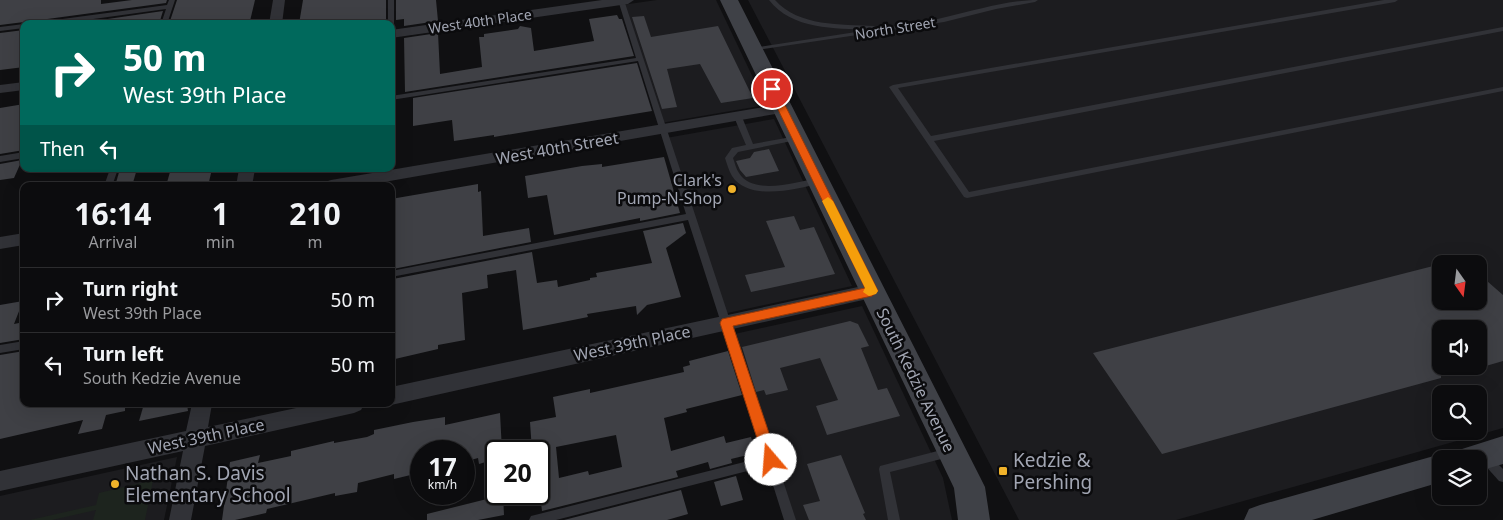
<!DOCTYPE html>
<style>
:root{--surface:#0c0c0e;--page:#1a1a1c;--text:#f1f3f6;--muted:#9a9b9e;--line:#2c2c2e}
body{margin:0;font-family:"Noto Sans",sans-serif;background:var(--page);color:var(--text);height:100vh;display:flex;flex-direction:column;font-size:19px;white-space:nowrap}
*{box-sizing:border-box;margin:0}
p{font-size:16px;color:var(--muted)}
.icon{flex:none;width:28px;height:28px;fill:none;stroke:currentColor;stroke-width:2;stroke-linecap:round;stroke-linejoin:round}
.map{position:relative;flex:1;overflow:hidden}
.drawer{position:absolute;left:20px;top:182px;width:375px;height:225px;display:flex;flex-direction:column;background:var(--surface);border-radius:10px;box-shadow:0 5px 20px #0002,0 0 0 1px var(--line)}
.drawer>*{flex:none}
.top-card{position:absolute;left:20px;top:20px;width:375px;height:152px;border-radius:10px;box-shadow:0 5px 20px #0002,0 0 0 1px var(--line);background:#00695c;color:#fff;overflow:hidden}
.needle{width:32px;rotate:166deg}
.buttons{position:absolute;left:1432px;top:255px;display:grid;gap:10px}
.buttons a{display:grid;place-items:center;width:55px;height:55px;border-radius:10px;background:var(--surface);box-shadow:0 5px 20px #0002,0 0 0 1px var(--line);font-size:25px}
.speed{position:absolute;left:410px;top:440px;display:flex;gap:10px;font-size:25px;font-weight:700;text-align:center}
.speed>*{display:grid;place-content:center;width:65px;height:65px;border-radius:50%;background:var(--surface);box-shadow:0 5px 20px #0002,0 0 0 1px var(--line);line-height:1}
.speed small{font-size:12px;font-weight:400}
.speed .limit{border:2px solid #111;border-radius:8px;background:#fff;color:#111}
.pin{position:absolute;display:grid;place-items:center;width:42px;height:42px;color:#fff;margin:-21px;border:2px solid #fff;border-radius:50%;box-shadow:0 1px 5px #0007}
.me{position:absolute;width:55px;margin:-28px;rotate:342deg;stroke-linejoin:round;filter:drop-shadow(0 0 4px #0008)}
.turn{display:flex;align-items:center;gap:18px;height:105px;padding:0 20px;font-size:22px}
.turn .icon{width:65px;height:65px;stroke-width:2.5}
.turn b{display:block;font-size:35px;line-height:42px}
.then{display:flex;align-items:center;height:48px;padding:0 20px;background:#0003;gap:10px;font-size:19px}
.eta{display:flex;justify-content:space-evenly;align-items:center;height:85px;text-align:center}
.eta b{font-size:30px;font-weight:700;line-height:35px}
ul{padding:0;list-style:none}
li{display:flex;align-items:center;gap:15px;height:65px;padding:0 20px;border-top:1px solid var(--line)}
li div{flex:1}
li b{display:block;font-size:19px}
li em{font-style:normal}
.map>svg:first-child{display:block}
.built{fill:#1c1c1f;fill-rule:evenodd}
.green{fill:#1d241e}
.building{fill:#3f4045;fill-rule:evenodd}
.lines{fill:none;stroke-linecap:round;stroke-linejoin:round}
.lane{fill:#313237;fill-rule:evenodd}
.street{fill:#313237;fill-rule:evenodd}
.secondary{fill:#3f4147;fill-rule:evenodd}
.route{fill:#ea580c;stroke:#983908}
.slow{fill:#f59e0b}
.poi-dot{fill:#f0b22a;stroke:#0b0b0d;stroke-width:2}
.labels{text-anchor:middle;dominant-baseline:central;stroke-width:5;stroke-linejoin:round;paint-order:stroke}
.far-street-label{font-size:14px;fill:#a2a6b3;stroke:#0b0b0d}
.street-label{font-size:16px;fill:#a2a6b3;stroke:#0b0b0d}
.poi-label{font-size:16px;fill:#a2a6b3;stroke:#0b0b0d;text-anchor:end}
.near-poi-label{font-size:19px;fill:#a2a6b3;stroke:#0b0b0d;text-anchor:start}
</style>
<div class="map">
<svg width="1503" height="520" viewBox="0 0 1503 520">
<rect width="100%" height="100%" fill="#101012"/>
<!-- built -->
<g class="built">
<path d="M657,0H716L766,105L661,123L622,5Z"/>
<path d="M748,0H1503V428L1176,520H1019ZM1441,264H1479V301H1441ZM1441,329H1479V366H1441ZM1441,394H1479V431H1441Z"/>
<path d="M774,119L852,286L723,314L666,138Z"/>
<path d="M862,306L943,478L952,520H790L730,335Z"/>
<path d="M177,457L164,520H0V496Z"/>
</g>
<!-- green -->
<path class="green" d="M153,480L145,520H93L96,510L52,520H30L96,505L99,493Z"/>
<!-- building -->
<g class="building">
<path d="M0,0H101V4L132,0H167L166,3L40,20L35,24L24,22L0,25Z"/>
<path d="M177,0H255L250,21L229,24H169Z"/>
<path d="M303,0H386V22L367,24H299Z"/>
<path d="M396,0H436L438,21L404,26V19L396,20Z"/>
<path d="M163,11L159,24H73Z"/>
<path d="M617,15L619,19H622L634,56L405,92L404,38L438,33L440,74L482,67L479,37H484V34L518,29L520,26L531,28L534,51L594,41L589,19Z"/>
<path d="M644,16L651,37L718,26L753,98L721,103L700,64L667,69L677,107L662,109L632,17Z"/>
<path d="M24,30V67L0,70V33Z"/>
<path d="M637,63L652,111L494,137V135L454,141L452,120L413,126V98Z"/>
<path d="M24,104V150L0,154V108Z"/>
<path d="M769,149L779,171L746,177L740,170L736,161L750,158L754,152Z"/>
<path d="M664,157L680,213L640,221V218L554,235L547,195L528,198L525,176L582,166L602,164V167Z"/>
<path d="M22,160L14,178L0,180V164Z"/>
<path d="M120,169H137L132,186H115Z"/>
<path d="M189,169H212L208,186H166L170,172Z"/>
<path d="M478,184V192L481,191L483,236L529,228L531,242L393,269L391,199Z"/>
<path d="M794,216L800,230L814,227L835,274L751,292L745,275L785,267L766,221Z"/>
<path d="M683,223L686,233L666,248L681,297L647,305L637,315L636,306L587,314L588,317L523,330L516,270L487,275L488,288L462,293L465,340L438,345V349L395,359L393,279L532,252L537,283L557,280L558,287L590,280V278L597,277L596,273L652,263L643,231Z"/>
<path d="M1441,264V301H1479V274L1503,295V361L1479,368V329H1441V378L1162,454L1093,353Z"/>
<path d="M23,301L14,324L24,322V339L0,343V305Z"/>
<path d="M850,321L858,324L869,346L861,348L878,390L887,388L900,416L827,435L816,406L838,400L820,358L780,368L788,390L766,395L764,390L756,392L742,347Z"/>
<path d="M24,351V404H125V411L106,415L102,429L78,434L83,420L0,439V355Z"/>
<path d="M728,351L742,395L686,409L687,412L664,418L671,451L724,436L726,443L751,437L756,453L731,459L732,463L710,469L708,462L676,471L678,477L542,511L539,486L542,485L540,454L539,451H532L530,422L556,417L553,397L590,389V393L684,372L683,367L690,365L689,361ZM616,435L622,467L589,475L588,471L559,478L556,447Z"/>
<path d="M144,404H187L188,411L139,421Z"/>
<path d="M500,413L502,451H496V459L479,464L478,458L464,462V451H419V473L394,479V474L358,483L357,492L335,496V493L267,509L266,513L235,520H222L230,462L260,455L258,463L291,456V451L334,441V443L367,437L374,434V430L413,422L445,417V425Z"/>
<path d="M841,455L865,513L863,514L866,520H809L803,505L820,501L807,464Z"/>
<path d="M736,476L743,500L721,506L714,482Z"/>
<path d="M681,490L688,514L667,520H564Z"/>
<path d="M503,495L504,515L478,520H427V514Z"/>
</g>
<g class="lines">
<!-- lane -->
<g class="lane">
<path d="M169,0H175L167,24H161L166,9L57,24H37L40,22L167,5Z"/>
<path d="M388,0H394V24L391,26V24H388Z"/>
<path d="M618,0H624L796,520H784L767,466L556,520H529L531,516L535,515L764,457L688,220L391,277V271L686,214L638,61L391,100V96L636,58Z"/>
<path d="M769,0H775C799,27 841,24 874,26L876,27L877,29C900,25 924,23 946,17C977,10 1007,0 1038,0L1035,2L996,9L944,22L751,51V49L753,48L869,30C835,28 792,30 769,0Z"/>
<path d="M1384,0H1398L1395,2L898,88L931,136L1503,27V31L934,141L969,192L1503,87V91L967,198L964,197L889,87L893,85Z"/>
<path d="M24,24V28L0,31V27Z"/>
<path d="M735,115H741L742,117L753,144L797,136L801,138L797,140L738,152L733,158C735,163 736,169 739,173C753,196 797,182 818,178L821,179L822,181L821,183C797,189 749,202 732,176C729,171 727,164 725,158L732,148L746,145L734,117Z"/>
<path d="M24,152V158L0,162V156Z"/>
<path d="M110,169H118L112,186H104Z"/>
<path d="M24,341V349L0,353V345Z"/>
<path d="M949,448L953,450L954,453L953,456L890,472L900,520H888L879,469L880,466Z"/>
<path d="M1486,454L1490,456L1503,469V482L1499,481L1482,462L1481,459L1482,456Z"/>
</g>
<!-- street -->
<g class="street">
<path d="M273,0H285L282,24H269Z"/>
<path d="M602,0H634L628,4L391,38V30Z"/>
<path d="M24,82V90L0,93V85Z"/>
<path d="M782,104L787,106L789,109L787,112L361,186H323L325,182L331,180Z"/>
<path d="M239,169H255L252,186H236Z"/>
<path d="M24,233V245L0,249V237Z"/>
<path d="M872,284L878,286L881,291L878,296L872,298L391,405L389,404H391V387Z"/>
<path d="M192,404H212L208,427L315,404H364L361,410L354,413L205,446L191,520H169L183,451L0,491V471L186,431Z"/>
</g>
<!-- secondary -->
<g class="secondary">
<path d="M720,0H738L980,477L985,487L990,520H958L954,488Z"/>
<path d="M1503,436V464L1479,471V459H1458L1462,449Z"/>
<path d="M1441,454L1452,459H1441V482L1312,520H1244L1249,509L1260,505Z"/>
</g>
</g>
<!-- route -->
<path class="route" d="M772,86L777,89L878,291L872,296L733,326L778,460L776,465L771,466L766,465L764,460L720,323L722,319L865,288L768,89Z"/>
<!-- slow -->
<path class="slow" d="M828,197L833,201L878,291L876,294L869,296L863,292L865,288L822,201Z"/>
<!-- markers -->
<g class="poi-dot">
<circle cx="732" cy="189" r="5"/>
<rect x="998" y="466" width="10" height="10" rx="2.5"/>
<circle cx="115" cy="484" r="5"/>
</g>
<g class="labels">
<!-- far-street labels -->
<g class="far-street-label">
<text transform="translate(480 21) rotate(-8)">West 40th Place</text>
<text transform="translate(895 28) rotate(-9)">North Street</text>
</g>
<!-- street labels -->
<g class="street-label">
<text transform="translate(557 148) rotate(-10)">West 40th Street</text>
<text transform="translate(632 343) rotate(-12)">West 39th Place</text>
<text transform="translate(916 380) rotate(64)">South Kedzie Avenue</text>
<text transform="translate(206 436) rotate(-12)">West 39th Place</text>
</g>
<!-- poi labels -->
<g class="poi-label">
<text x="722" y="180">Clark's<tspan x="722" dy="18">Pump-N-Shop</tspan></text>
</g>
<!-- near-poi labels -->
<g class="near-poi-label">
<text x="1013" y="460">Kedzie &amp;<tspan x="1013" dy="22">Pershing</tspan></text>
<text x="125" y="473">Nathan S. Davis<tspan x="125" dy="22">Elementary School</tspan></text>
</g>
</g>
</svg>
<div class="buttons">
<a><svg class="needle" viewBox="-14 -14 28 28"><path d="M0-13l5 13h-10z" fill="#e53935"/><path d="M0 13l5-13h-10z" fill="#9a9b9e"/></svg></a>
<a><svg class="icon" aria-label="sound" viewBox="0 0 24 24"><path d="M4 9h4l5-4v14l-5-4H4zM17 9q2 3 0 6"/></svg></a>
<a><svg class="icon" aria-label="search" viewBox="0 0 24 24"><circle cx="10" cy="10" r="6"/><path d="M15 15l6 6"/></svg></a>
<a><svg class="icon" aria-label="layers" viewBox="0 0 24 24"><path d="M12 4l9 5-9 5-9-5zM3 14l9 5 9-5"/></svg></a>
</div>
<div class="speed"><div>17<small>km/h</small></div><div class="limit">20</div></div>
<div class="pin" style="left:772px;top:89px;background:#d93025"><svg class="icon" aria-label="arrive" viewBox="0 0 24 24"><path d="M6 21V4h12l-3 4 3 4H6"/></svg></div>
<svg class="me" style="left:771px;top:460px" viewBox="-20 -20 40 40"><circle r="19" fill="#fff"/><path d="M0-13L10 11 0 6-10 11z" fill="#ea580c"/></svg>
<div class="top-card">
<div class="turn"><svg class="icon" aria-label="right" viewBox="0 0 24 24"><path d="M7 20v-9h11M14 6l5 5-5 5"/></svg><div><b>50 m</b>West 39th Place</div></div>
<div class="then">Then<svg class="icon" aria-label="left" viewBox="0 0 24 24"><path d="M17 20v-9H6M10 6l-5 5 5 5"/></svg></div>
</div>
<section class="drawer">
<div class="eta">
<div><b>16:14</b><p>Arrival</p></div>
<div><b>1</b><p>min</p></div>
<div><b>210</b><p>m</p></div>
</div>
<ul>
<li><svg class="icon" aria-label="right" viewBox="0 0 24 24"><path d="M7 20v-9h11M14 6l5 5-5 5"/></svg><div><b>Turn right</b><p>West 39th Place</p></div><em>50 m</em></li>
<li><svg class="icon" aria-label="left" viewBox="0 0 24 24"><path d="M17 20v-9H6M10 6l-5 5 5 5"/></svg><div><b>Turn left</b><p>South Kedzie Avenue</p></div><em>50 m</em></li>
</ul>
</section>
</div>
